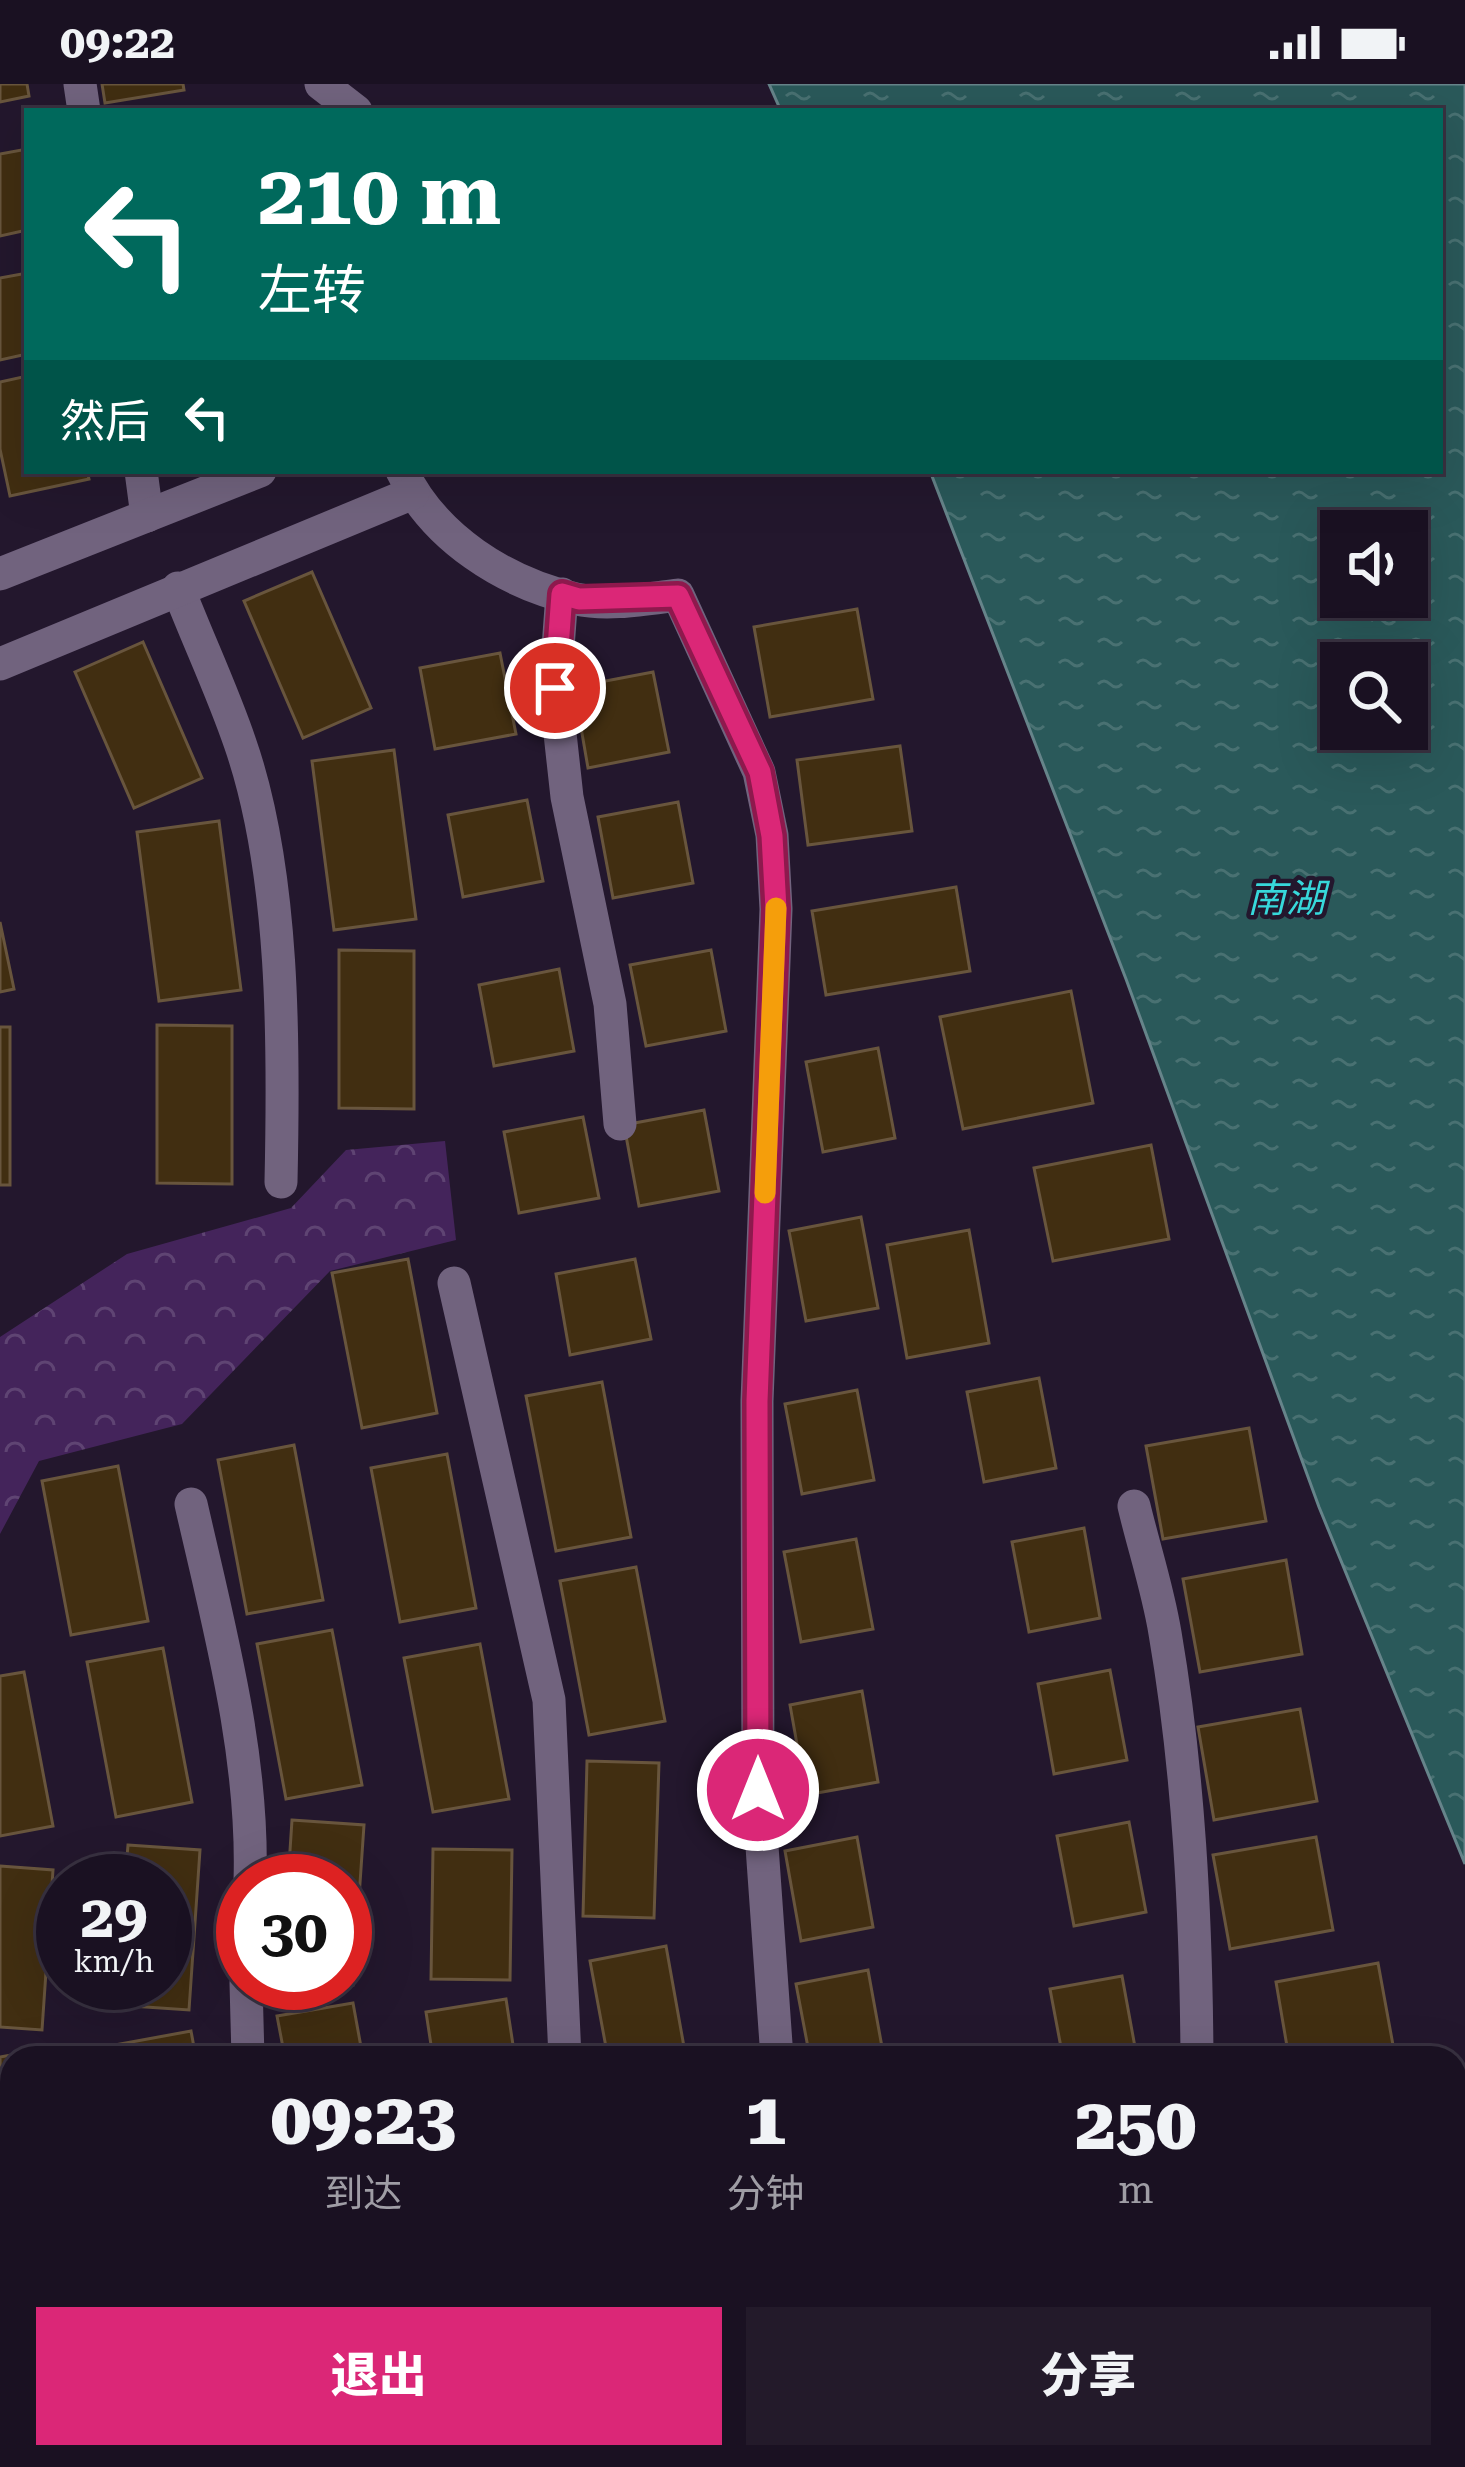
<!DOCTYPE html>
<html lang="zh">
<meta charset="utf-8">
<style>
:root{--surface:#1a1122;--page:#231a2a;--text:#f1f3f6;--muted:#9f9da5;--line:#383140;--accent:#db2777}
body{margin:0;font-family:"Roboto Serif","Noto Sans SC",serif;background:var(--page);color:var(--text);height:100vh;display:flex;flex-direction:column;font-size:45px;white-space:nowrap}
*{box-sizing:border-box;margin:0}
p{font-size:39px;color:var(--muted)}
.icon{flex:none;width:66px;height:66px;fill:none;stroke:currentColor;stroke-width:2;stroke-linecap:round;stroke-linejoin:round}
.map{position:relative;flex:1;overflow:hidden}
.details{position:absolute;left:0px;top:1962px;width:1467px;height:423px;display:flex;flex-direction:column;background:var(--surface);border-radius:36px 36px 0 0;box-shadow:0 12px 48px #0002,0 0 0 3px var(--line)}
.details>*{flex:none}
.banner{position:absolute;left:24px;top:24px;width:1419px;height:366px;border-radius:0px;box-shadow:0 12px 48px #0002,0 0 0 3px var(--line);background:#00695c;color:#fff;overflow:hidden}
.controls{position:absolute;left:1320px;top:426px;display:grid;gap:24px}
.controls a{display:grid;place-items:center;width:108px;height:108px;border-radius:0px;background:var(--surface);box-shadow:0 12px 48px #0002,0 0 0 3px var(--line);font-size:60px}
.speed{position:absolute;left:36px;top:1770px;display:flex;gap:24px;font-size:60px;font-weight:700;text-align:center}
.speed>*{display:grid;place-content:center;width:156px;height:156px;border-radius:50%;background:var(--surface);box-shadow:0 12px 48px #0002,0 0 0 3px var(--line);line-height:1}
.speed small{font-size:30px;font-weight:400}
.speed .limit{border:18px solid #d22;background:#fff;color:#111}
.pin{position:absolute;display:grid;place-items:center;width:102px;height:102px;color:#fff;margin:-51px;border:6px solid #fff;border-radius:50%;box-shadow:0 3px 12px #0007}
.me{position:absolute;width:132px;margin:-66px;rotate:0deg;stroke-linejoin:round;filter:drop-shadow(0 0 9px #0008)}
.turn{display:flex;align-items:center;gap:42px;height:252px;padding:0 36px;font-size:54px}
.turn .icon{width:156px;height:156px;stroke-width:2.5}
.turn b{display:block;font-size:84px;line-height:102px}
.then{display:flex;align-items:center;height:114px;padding:0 36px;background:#0003;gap:24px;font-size:45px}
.eta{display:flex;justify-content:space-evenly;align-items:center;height:204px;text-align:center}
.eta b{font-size:72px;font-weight:800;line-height:84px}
.button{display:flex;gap:24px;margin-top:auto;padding:24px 36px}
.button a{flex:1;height:138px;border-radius:0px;background:var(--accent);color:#fff;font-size:48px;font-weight:800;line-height:138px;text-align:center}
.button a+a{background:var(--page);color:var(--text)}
.status{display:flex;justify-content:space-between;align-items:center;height:84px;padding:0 60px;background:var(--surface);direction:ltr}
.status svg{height:33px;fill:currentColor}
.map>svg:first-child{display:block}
.forest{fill:url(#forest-firs)}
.park{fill:url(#park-crowns)}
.water{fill:url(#water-ripples);stroke:#66848a;stroke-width:3;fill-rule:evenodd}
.building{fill:#412e11;stroke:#68553d;stroke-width:3}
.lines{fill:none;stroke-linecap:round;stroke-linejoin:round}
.path{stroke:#92899b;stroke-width:8;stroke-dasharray:9 6;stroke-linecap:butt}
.minor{stroke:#71637e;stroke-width:33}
.route-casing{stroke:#8e194d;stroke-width:30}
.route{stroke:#db2777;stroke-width:21}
.slow{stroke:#f59e0b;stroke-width:21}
.labels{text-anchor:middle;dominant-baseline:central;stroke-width:9;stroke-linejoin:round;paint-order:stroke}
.water-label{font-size:39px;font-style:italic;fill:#37d8db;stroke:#23172d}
</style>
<div class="status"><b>09:22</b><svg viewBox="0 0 49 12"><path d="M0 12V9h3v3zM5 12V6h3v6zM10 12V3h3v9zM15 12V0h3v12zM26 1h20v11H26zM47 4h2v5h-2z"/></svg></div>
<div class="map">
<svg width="1465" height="2383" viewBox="0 0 1465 2383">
<defs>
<pattern id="forest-firs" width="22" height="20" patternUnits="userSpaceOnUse" patternTransform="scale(3)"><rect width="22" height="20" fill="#44245b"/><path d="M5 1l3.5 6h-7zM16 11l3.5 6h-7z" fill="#5f4473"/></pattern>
<pattern id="park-crowns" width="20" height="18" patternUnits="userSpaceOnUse" patternTransform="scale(3)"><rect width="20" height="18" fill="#44245b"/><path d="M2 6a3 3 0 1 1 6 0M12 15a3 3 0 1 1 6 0" fill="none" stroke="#5f4473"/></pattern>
<pattern id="water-ripples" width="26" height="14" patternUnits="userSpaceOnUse" patternTransform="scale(3)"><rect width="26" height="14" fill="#2a595a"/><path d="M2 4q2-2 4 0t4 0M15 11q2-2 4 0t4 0" fill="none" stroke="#497172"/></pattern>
</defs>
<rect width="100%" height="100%" fill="#23172d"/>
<!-- forest -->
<path class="forest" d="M1455,2033L1465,2036V2383H1294L1300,2373H1455Z"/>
<!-- park -->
<path class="park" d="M445,1057L456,1156L330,1187L182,1340L39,1377L0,1450V1253L127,1170L291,1124L346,1066Z"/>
<!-- water -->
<path class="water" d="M769,0H1465V1780L1319,1423L1126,895L930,387H1440V27H781ZM1341,447H1407V513H1341ZM1341,579H1407V645H1341Z"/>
<!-- building -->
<g class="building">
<path d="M0,0H27L29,12L0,18Z"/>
<path d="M102,0H183L184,6L105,19Z"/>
<path d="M27,65V146L0,152V70Z"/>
<path d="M27,189V270L0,276V194Z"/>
<path d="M27,292V387H87L89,395L10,412L0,365V298Z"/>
<path d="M312,488L371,624L303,654L244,517Z"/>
<path d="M857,525L873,615L770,633L754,543Z"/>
<path d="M143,558L202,694L134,724L75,588Z"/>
<path d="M500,569L516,650L435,665L420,584Z"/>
<path d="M653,588L669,668L588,684L574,603Z"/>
<path d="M900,662L912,747L808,761L797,676Z"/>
<path d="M394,666L416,835L334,846L312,677Z"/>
<path d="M527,716L543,797L463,813L448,731Z"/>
<path d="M678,718L693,799L613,814L598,733Z"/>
<path d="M219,737L241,906L159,917L137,748Z"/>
<path d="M956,803L970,887L826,911L812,827Z"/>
<path d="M0,838L14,905L0,908Z"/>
<path d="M339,866L414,867V1025L339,1024Z"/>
<path d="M711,866L726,947L646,962L630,881Z"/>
<path d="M559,885L574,967L494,982L479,901Z"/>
<path d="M1071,907L1093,1019L963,1045L940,933Z"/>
<path d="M157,941L232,942V1100L157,1099Z"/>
<rect x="0" y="943" width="10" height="158"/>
<path d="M878,964L895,1054L823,1068L806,978Z"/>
<path d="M704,1026L719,1107L639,1122L624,1041Z"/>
<path d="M583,1033L599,1114L519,1129L504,1048Z"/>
<path d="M1151,1061L1169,1155L1053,1177L1034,1084Z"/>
<path d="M861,1133L878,1224L806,1237L789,1147Z"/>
<path d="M969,1146L989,1259L907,1274L887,1161Z"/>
<path d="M408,1175L437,1329L362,1344L332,1189Z"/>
<path d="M635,1175L651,1255L570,1271L556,1190Z"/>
<path d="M1039,1294L1056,1384L984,1398L967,1308Z"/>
<path d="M602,1298L631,1453L556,1467L526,1312Z"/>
<path d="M857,1306L874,1396L802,1410L785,1320Z"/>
<path d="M1249,1344L1266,1437L1163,1455L1146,1362Z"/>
<path d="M294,1361L323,1516L247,1530L218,1376Z"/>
<path d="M447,1370L476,1524L400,1538L371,1384Z"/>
<path d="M118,1382L148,1537L71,1551L42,1397Z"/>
<path d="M1084,1444L1100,1534L1029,1548L1012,1458Z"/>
<path d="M856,1455L873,1545L801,1558L784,1468Z"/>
<path d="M1286,1476L1302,1570L1200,1588L1183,1495Z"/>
<path d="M636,1483L665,1637L589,1651L560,1497Z"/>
<path d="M332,1546L362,1701L286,1715L257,1560Z"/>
<path d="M480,1560L509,1715L433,1728L404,1574Z"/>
<path d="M163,1564L192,1718L116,1733L87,1578Z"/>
<path d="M1110,1586L1127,1676L1054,1690L1038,1600Z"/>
<path d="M24,1588L53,1742L0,1752V1592Z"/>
<path d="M862,1607L878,1698L806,1711L790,1621Z"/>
<path d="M1300,1625L1317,1717L1214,1736L1198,1643Z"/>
<path d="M587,1677L659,1679L654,1834L583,1832Z"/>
<path d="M292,1736L364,1741L353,1901L320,1899H345V1797H288Z"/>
<path d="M1129,1738L1146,1828L1074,1842L1057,1752Z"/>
<path d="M857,1753L873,1843L801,1857L785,1767Z"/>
<path d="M1316,1753L1333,1846L1230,1865L1213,1771Z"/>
<path d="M128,1761L200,1766L189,1926L117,1921L118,1899H165V1797H125Z"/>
<path d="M433,1765L512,1766L510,1896L431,1895Z"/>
<path d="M0,1782L53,1786L42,1946L0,1943Z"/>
<path d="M666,1862L686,1974H608L590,1877Z"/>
<path d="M1378,1879L1395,1972L1289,1974L1276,1898Z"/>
<path d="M868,1886L884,1974H810L796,1900Z"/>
<path d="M1122,1892L1137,1974H1063L1050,1905Z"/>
<path d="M506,1915L515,1974H433L426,1928Z"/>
<path d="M353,1919L363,1974H285L277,1932Z"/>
<path d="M191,1947L196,1974H118L115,1961Z"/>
<path d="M50,1964L52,1974H12V2134L3,2136L0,1973Z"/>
<path d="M12,2294V2373H35L37,2383H0V2298Z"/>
<path d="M134,2373H223L225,2383H136Z"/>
<path d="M309,2373H397L399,2383H310Z"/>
<path d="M579,2373H587L591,2383H552Z"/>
<path d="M752,2373H855L859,2383H756Z"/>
<path d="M1056,2373H1189L1188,2383H1055Z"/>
</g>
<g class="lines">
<!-- path -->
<g class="path">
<path d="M1455,2301H1465"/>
<path d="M1312,2383L1321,2373"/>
</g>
<!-- minor -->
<g class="minor">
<path d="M80,0L84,27"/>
<path d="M321,0L356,27"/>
<path d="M141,387L147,432"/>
<path d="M402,387C434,454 505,499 576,515C608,522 646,515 678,511L759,688L772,751L776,825L757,1317L758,1706L777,1974"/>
<path d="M0,490L260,387"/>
<path d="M178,504C198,556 222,606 240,659C285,788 284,963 281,1098"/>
<path d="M562,510L555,604L567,713L610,920L620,1040"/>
<path d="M0,580L413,409"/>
<path d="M454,1199L549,1616L565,1974"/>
<path d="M191,1420C219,1543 254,1671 250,1797"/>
<path d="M1134,1422C1144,1464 1158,1506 1165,1549C1189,1689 1196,1832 1197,1974"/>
<path d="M246,1899L248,1974"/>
<path d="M0,2199L12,2197"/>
<path d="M0,2253L12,2251"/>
</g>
</g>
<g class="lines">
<defs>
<path id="route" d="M555,604L562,510L579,515L678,512L760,688L772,752L776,825L757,1317L758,1706"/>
</defs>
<!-- route casing -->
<use href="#route" class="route-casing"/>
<!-- route -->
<use href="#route" class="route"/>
<!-- slow -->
<path class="slow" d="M765,1109L776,824"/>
</g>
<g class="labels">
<!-- water labels -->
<g class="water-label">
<text x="1286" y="815">南湖</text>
</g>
</g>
</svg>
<div class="controls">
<a><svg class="icon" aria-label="sound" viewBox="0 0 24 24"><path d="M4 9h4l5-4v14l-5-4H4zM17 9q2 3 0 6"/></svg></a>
<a><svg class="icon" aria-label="search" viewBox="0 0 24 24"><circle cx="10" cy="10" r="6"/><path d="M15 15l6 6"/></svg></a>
</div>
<div class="speed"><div>29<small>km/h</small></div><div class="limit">30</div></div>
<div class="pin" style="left:555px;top:604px;background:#d93025"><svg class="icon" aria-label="arrive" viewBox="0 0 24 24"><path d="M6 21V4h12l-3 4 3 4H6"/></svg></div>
<svg class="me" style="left:758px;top:1706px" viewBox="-20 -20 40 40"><circle r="17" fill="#db2777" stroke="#fff" stroke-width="3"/><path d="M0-11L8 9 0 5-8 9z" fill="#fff"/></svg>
<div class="banner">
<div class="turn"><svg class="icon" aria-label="left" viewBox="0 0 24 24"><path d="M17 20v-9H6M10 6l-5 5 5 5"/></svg><div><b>210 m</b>左转</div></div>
<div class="then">然后<svg class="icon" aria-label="left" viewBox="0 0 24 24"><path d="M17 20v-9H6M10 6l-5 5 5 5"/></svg></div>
</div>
<section class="details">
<div class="eta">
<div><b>09:23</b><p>到达</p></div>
<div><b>1</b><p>分钟</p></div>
<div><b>250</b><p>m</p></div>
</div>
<div class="button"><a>退出</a><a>分享</a></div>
</section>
</div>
